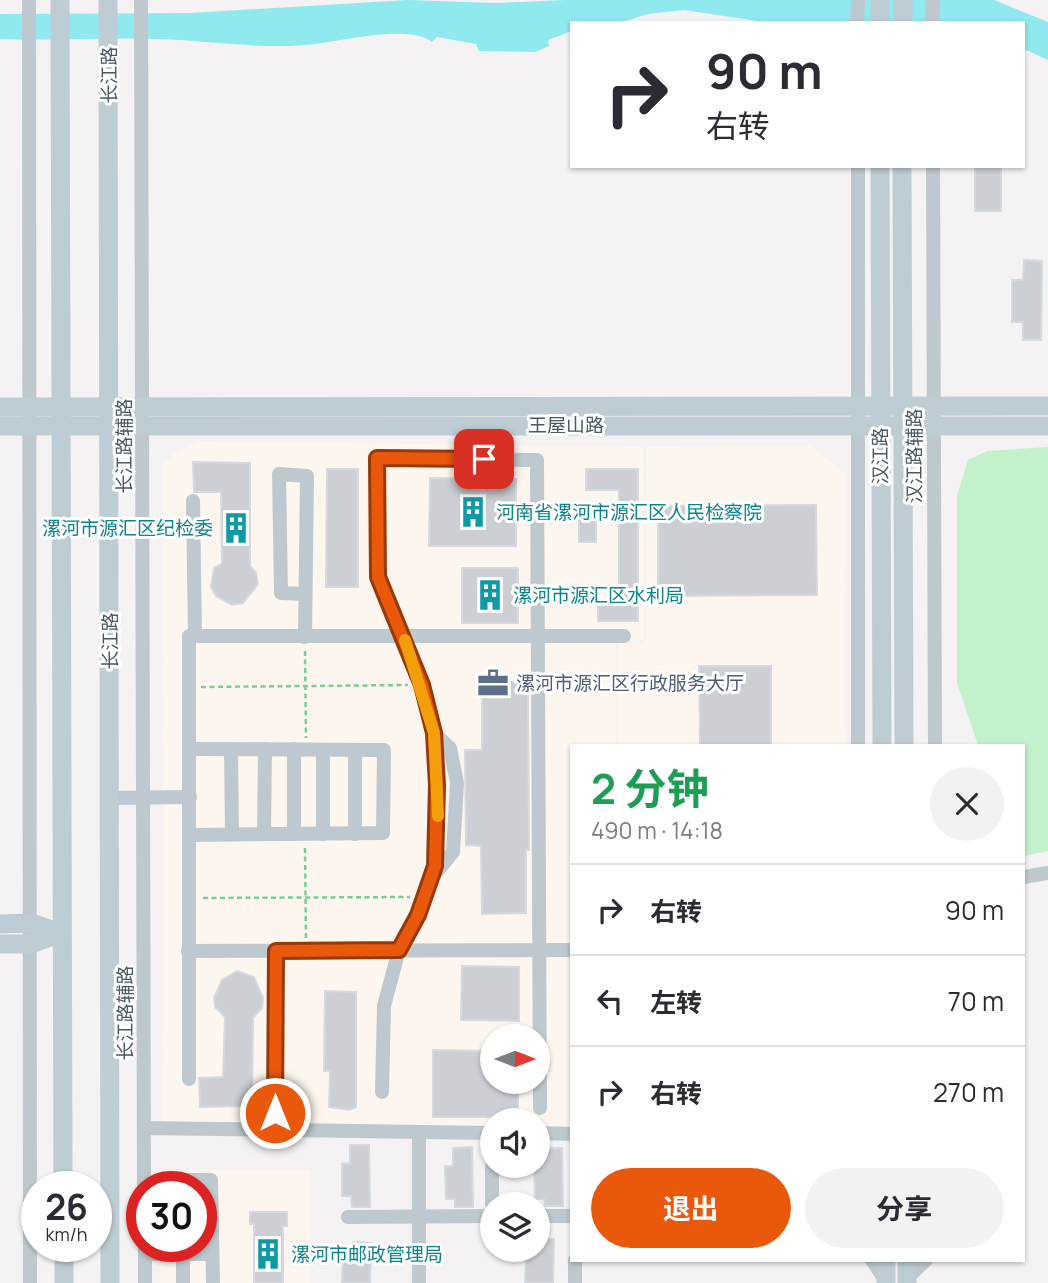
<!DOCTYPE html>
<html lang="zh">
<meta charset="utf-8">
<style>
:root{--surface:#fff;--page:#f2f2f3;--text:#2b2b33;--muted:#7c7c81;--line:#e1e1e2;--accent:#ea580c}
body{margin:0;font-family:Manrope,"Noto Sans SC",sans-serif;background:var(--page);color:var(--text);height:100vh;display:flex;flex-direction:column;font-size:26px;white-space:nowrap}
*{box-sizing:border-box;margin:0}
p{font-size:23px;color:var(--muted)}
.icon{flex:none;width:38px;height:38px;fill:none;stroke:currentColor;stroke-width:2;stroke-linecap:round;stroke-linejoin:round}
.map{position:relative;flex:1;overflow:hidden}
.drawer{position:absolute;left:570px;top:744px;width:455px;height:518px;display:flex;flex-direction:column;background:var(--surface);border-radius:0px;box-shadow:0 2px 5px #0004}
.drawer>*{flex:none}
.hud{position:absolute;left:570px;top:21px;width:455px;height:147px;border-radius:0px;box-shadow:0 2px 5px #0004;background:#fff;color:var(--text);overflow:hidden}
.needle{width:46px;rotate:90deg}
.tools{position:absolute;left:480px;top:1024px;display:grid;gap:14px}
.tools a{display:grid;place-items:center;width:70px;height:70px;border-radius:50%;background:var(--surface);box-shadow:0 2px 5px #0004;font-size:35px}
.speed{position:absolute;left:21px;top:1171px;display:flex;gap:14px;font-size:35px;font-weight:700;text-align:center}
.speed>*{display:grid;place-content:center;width:91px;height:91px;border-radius:50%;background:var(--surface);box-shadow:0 2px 5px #0004;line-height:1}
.speed small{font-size:18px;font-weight:400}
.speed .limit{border:10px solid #d22;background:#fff;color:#111}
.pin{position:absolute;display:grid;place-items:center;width:60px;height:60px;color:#fff;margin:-30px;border-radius:14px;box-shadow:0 4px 10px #0006}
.me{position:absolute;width:77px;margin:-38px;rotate:0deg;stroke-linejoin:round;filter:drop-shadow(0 0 5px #0008)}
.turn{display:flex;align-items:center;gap:24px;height:147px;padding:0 21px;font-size:32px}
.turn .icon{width:91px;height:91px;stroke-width:2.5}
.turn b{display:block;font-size:49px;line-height:60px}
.round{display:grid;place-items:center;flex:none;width:74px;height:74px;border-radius:37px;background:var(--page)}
.summary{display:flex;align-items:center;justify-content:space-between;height:119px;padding:0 21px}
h1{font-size:42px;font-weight:700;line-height:52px;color:#1e9e55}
.primary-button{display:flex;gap:14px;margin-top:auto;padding:14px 21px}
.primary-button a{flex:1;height:80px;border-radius:42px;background:var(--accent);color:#fff;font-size:28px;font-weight:700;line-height:80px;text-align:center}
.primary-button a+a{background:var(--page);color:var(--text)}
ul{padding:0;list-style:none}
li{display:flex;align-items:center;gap:21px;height:91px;padding:0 21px;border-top:2px solid var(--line)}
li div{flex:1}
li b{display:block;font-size:26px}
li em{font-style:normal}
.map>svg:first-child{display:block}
.commercial{fill:#fdf6ee;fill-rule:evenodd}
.green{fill:#c2f1cc}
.water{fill:#8fe9ee}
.building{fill:#ccd0d4;stroke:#d6d9dd;stroke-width:2}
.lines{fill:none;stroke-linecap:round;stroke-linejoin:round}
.path{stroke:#79d097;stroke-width:2.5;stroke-dasharray:5 3.5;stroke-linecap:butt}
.street{stroke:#bdc9ce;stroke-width:14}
.secondary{stroke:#beccd3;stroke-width:19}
.route-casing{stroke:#983908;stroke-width:18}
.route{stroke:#ea580c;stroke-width:12}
.slow{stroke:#f59e0b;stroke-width:12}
.labels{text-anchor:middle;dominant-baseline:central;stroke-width:6;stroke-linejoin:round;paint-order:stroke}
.street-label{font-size:19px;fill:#495960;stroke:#fff}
.culture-label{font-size:19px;fill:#0d838f;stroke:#fff;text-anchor:start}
.service-label{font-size:19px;fill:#4e5e75;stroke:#fff;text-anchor:start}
</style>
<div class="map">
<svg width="1048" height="1283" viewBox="0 0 1048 1283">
<rect width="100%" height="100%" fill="#f4f2f3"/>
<!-- commercial -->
<g class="commercial">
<path d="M200,441L643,447L644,640L616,641V745L572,746V1128H537V1120H492V1127L162,1123L163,465L175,453ZM492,1036H537V1082H492Z"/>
<path d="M811,446L845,474L846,745L618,746V643H646L647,447Z"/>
<path d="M161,1170H310V1283H160L161,1246H201V1186H161Z"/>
</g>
<!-- green -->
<path class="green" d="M1048,447V851L1024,856V746L978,745L957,683V496L968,460L987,451Z"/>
<!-- water -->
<path class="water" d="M408,0L496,3L566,0H994L1048,22V60L1024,49V23H770L684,10L648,14L619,23H572V31L548,40L549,46L535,52L479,51L476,44L437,37L432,42C411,25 349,39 322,43C270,51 214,41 161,39C108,37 54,41 0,39V14L190,13Z"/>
<!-- building -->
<g class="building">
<rect x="975" y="166" width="26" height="45"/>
<path d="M1024,260L1042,261L1041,340H1023V322H1012V280H1023Z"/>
<path d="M193,462L250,463V566L256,573L258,584L243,603L232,605L216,596L211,587L214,568L222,564L221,492H194Z"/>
<path d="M327,469H358V587H326Z"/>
<path d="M586,469H638V621H598V605H619V490H586Z"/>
<path d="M430,478L516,479V546H429Z"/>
<path d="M816,505L817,595L658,596V506Z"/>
<rect x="579" y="518" width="17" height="24"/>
<rect x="462" y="568" width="56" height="55"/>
<path d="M699,666H771V746H700Z"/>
<path d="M482,682H528L529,850H526V913L482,914L481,846L466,845L465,750H482Z"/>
<path d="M462,966L519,967V1021L461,1020Z"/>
<path d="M237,971L254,977L263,998L262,1008L253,1018L252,1106L200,1107L199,1078L223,1077L225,1017L215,1007L214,998L222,980Z"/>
<path d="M325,991L356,992V1107L349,1110L329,1107L330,1071H324Z"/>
<path d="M433,1050L492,1051V1082H518V1117H433Z"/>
<path d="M350,1145H369L370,1207H352L351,1196H342V1164L350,1163Z"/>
<path d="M472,1147L473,1207H455V1199H446L445,1166H453V1148Z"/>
<path d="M543,1148H562L563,1206H545L544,1199H535L534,1167L543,1166Z"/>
<path d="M250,1212H287V1226H283V1283H254V1224H250Z"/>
<path d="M537,1238L554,1239L553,1283H525L526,1255H536Z"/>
<path d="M353,1242L371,1243L370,1283H342L343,1259H353Z"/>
</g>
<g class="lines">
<!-- path -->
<g class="path">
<path d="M305,651L306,738"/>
<path d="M201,687L408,685"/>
<path d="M305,848L306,939"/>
<path d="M203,898L410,897"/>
</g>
<!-- street -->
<g class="street">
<path d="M29,0L30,1283"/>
<path d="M141,0L144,1186"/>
<path d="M857,23L858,0"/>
<path d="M932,23L933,0"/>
<path d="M933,166L935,746"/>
<path d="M193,501L195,636"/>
<path d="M305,594L281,593L279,474L307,476L305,637"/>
<path d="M434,733L450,748L457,783L453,852L434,875"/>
<path d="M858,746V166"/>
<path d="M189,749L384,750L383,833L190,835"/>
<path d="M231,749L232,834"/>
<path d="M323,750V834"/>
<path d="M111,798L190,797"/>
<path d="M264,834L265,749"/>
<path d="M294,834V749"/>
<path d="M355,834V750"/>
<path d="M1024,877L1048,873"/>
<path d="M188,951L572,950"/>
<path d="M189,1079V636H624"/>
<path d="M382,1092L384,1006L399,950L418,915L435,866L438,823L434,733L422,685L378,577L377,458L537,460L540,1108"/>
<path d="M275,1113L276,951"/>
<path d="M144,1128L492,1133"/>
<path d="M537,1133L572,1134"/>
<path d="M492,1166V1204"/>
<path d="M182,1186L181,1180H211L213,1283"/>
<path d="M537,1216H572"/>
<path d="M348,1217L492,1216"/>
<path d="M183,1247V1283"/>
<path d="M145,1254H212"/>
<path d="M872,1260L886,1281"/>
<path d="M907,1278L926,1260"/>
<path d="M145,1283V1246"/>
<path d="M419,1283V1132"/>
<path d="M575,1283V1260"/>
</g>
<!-- secondary -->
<g class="secondary">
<path d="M60,0L63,1186"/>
<path d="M108,0L110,1283"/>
<path d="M880,0V23"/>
<path d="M903,0V23"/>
<path d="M880,166L882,746"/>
<path d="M902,166L904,746"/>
<path d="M0,407L1048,406"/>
<path d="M0,426H1048"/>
<path d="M0,924L31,923L61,933"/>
<path d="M0,944H31L61,933"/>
<path d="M64,1246V1283"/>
<path d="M886,1260V1283"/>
<path d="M907,1283V1260"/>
</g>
</g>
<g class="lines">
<defs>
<path id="route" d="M275,1113L276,951L399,950L418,915L435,866L437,785L434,733L422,685L378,577L377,458L484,459"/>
</defs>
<!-- route casing -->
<use href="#route" class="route-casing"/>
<!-- route -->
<use href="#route" class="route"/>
<!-- slow -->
<path class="slow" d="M405,640L434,733L438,816"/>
</g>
<!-- icons -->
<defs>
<symbol id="building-bare" viewBox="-9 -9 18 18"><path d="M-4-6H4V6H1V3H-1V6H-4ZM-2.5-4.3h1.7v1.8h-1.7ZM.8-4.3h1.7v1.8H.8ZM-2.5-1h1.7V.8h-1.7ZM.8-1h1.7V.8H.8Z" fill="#0f9aa8" stroke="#fff" stroke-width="2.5" paint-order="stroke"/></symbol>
<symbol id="office-bare" viewBox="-9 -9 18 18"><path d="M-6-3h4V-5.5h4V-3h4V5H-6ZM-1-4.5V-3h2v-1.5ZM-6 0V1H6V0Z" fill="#5c6f8a" stroke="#fff" stroke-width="2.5" paint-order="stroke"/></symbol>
</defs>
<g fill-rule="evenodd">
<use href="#building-bare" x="451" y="490" width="44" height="44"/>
<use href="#building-bare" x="214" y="506" width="44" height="44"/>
<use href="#building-bare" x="468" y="573" width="44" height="44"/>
<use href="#office-bare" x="471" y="661" width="44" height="44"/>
<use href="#building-bare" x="246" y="1232" width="44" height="44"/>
</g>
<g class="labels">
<!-- street labels -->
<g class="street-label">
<text transform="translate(109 75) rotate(-90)">长江路</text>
<text x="566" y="425">王屋山路</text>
<text transform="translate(124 446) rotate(-90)">长江路辅路</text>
<text transform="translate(880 456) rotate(-90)">汉江路</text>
<text transform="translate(914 456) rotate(-90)">汉江路辅路</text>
<text transform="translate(110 641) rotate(-90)">长江路</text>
<text transform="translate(125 1013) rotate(-90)">长江路辅路</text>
</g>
<!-- culture labels -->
<g class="culture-label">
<text x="496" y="512">河南省漯河市源汇区人民检察院</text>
<text x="213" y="528" text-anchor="end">漯河市源汇区纪检委</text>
<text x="513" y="595">漯河市源汇区水利局</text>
<text x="291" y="1254">漯河市邮政管理局</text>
</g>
<!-- service labels -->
<g class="service-label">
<text x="516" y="683">漯河市源汇区行政服务大厅</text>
</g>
</g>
</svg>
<div class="tools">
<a><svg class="needle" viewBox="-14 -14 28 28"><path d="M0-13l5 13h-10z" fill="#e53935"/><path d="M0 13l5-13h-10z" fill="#7c7c81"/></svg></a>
<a><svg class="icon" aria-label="sound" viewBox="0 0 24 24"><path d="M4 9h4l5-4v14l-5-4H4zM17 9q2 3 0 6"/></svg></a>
<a><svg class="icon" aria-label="layers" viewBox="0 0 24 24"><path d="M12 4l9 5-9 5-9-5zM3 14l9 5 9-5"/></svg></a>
</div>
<div class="speed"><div>26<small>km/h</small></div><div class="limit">30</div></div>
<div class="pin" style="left:484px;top:459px;background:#d93025"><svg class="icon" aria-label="arrive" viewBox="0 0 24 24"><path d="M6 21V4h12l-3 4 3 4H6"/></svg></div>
<svg class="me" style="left:275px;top:1113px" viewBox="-20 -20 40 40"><circle r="17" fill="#ea580c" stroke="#fff" stroke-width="3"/><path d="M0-11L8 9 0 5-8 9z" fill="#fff"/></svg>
<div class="hud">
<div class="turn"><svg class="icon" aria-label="right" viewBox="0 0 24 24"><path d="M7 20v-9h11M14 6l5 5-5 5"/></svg><div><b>90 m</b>右转</div></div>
</div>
<section class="drawer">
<div class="summary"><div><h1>2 分钟</h1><p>490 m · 14:18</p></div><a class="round"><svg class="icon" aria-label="close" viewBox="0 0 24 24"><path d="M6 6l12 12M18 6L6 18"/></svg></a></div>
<ul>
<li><svg class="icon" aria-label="right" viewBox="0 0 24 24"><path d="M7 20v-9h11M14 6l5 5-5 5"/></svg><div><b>右转</b></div><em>90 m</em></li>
<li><svg class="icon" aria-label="left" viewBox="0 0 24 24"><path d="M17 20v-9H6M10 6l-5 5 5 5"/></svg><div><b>左转</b></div><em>70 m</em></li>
<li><svg class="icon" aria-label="right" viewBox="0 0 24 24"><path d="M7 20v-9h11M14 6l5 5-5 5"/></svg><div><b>右转</b></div><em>270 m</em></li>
</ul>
<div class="primary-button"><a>退出</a><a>分享</a></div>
</section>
</div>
